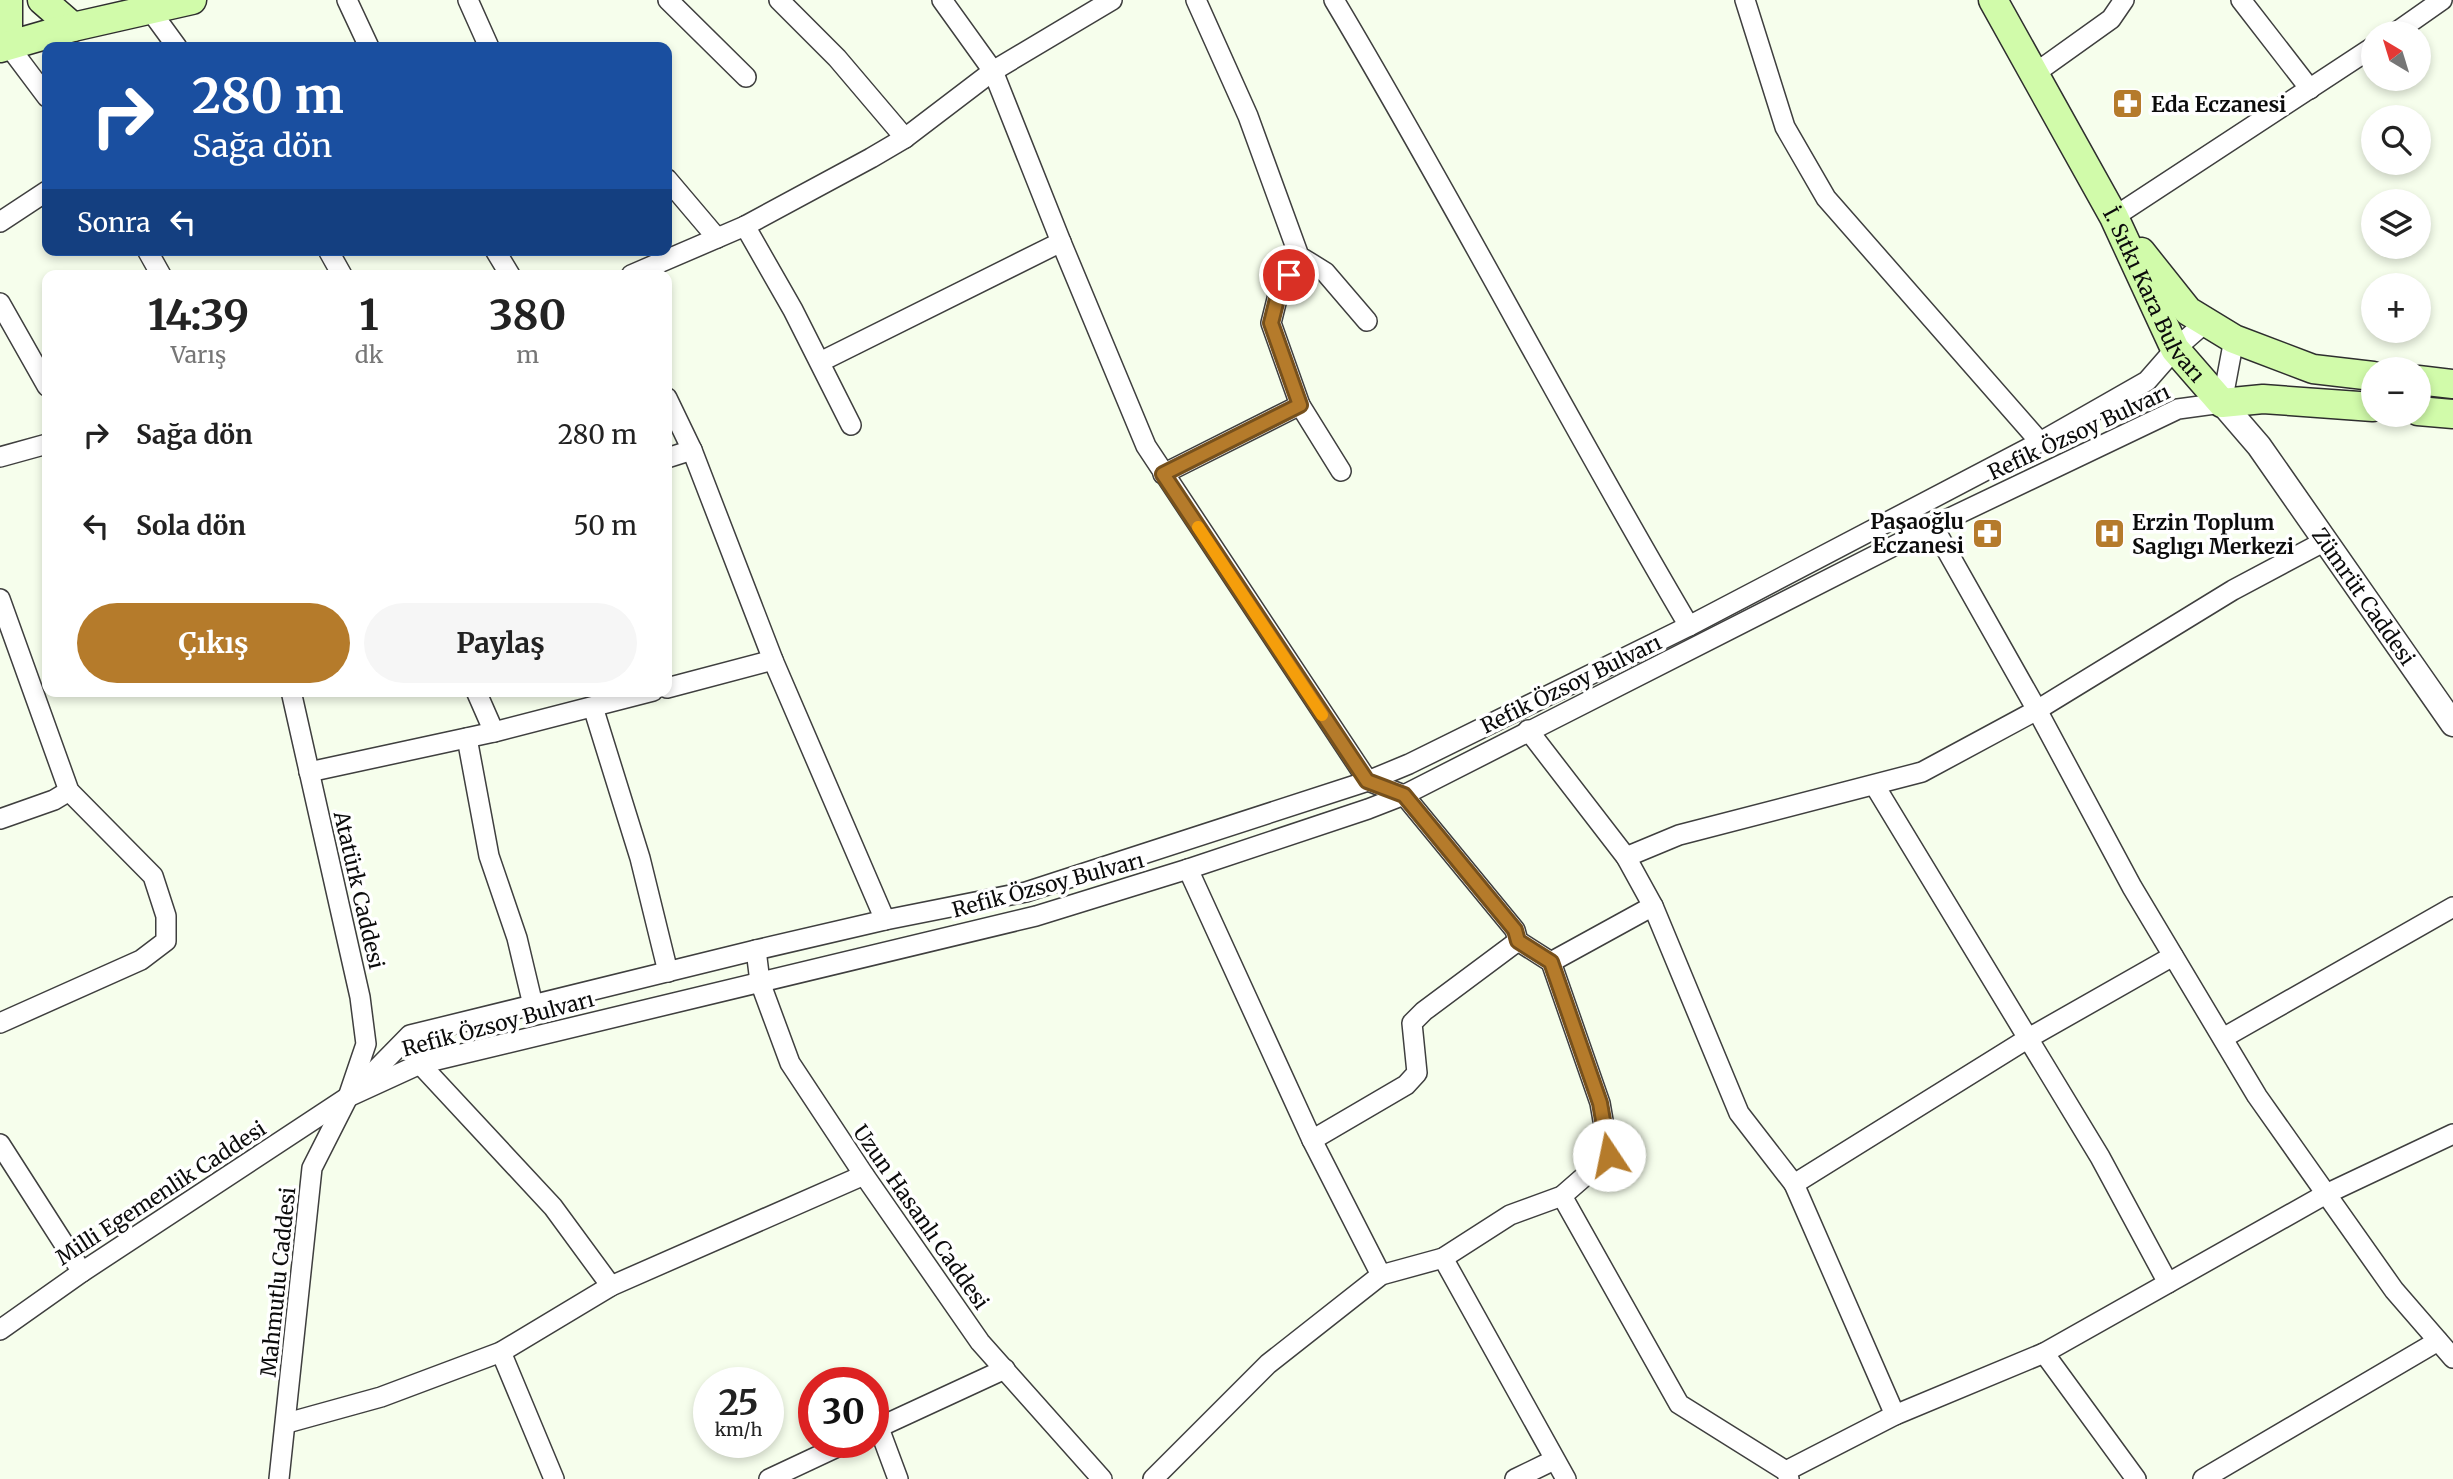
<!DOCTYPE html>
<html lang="tr">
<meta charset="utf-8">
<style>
:root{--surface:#fff;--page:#f6f6f6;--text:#222;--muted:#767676;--accent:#b57b2b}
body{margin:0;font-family:Merriweather,serif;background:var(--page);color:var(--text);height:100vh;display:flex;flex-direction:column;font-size:26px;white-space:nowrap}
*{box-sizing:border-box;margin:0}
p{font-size:23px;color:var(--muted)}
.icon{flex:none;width:38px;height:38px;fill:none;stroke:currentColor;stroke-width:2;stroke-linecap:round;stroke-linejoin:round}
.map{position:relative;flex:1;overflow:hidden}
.panel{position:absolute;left:42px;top:270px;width:630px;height:427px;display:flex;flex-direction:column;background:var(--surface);border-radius:14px;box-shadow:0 4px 10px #0003}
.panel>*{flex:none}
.top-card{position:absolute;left:42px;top:42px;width:630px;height:214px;border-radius:14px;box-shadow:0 4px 10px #0003;background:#1a4fa0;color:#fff;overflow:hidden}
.needle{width:46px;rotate:322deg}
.fabs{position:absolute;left:2361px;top:21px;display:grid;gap:14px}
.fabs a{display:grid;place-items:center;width:70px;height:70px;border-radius:50%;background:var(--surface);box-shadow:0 4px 10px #0003;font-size:35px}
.speed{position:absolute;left:693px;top:1367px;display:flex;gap:14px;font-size:35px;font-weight:700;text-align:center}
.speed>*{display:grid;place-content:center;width:91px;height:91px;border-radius:50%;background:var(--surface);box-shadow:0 4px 10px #0003;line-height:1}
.speed small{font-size:18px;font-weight:400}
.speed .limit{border:10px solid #d22;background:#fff;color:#111}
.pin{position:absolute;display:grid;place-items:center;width:60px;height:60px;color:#fff;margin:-30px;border:4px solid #fff;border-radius:50%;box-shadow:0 2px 7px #0007}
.me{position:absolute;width:77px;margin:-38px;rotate:349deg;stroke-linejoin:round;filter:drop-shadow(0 0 5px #0008)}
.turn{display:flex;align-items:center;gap:24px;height:147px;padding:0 35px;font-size:32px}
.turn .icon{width:91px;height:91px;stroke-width:2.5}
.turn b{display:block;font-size:49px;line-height:60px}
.then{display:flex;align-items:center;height:66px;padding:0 35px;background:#0003;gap:14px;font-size:26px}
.eta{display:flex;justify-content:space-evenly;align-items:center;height:119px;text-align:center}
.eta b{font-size:42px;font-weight:700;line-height:49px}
.button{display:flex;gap:14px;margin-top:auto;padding:14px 35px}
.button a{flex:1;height:80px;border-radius:42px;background:var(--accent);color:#fff;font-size:28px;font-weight:700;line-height:80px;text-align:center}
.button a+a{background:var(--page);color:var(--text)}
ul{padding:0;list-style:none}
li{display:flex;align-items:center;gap:21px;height:91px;padding:0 35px}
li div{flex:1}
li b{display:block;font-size:26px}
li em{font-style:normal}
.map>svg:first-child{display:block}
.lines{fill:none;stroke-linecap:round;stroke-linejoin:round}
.minor-casing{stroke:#3f3f3f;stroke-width:22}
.tertiary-casing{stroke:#3f3f3f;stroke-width:27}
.secondary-casing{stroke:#2e2e2e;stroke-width:31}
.minor{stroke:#fff;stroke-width:19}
.tertiary{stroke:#fff;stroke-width:24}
.secondary{stroke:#d1fbaa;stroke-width:28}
.route-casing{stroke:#76501c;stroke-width:18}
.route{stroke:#b57b2b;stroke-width:12}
.slow{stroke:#f59e0b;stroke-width:12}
.labels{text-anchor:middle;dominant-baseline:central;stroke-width:7;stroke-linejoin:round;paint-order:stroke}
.poi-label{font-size:21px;font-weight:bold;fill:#0c0c0c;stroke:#fff;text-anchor:start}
.street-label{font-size:21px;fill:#0c0c0c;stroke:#fff}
</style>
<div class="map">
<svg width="2453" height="1479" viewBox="0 0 2453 1479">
<rect width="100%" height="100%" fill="#f6feec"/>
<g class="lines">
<defs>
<g id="minor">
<path d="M347,0L369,47"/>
<path d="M468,0L489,47"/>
<path d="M668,0L746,77"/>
<path d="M779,0L837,58L905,138"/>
<path d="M942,0L993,71L1061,242L1146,446L1368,781L1404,795L1515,930L1518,941L1551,962L1600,1103L1609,1155L1562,1196L1510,1215L1443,1258L1381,1275L1268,1364L1153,1479"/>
<path d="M1196,0L1248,116L1299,256L1325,272L1367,321"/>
<path d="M1334,0C1457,206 1567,420 1689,626"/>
<path d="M1745,0L1785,127L1826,198L2040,442"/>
<path d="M2241,0L2310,89"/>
<path d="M150,10L177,47"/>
<path d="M2395,33L2442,0"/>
<path d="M8,45L47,97"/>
<path d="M2034,74L2111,19L2124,0"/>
<path d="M667,179L717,238"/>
<path d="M2114,217L2373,47"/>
<path d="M0,222L47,191"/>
<path d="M745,226L793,310L851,425"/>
<path d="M147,250L161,275"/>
<path d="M328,250L342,275"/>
<path d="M495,250L510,275"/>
<path d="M1299,256L1278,295L1271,323L1300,405L1341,471"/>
<path d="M631,275L745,226L871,158L905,138L993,71L1112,0"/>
<path d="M0,303L47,386"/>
<path d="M820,362L1061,242"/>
<path d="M667,398L692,450L773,660L885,920"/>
<path d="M0,457L47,444"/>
<path d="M667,458L692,450"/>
<path d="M1163,474L1300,405"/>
<path d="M1933,526L2037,710L2132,887L2257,1096L2394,1290L2453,1358"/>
<path d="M0,599L69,791L153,876L166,916V941L141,960L0,1023"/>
<path d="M667,688L773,660"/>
<path d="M476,691L494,732"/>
<path d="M593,707L640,858L668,972"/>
<path d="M1528,730L1626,857L1653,906L1739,1113L1794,1184"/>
<path d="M467,738L489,856L517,938L533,1005"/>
<path d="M309,772L494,732L653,691"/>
<path d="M1875,786L2100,1157L2168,1283"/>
<path d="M0,819L54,800L69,791"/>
<path d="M1626,857L1679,835L1922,772L2037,710L2233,590L2325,541"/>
<path d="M1188,869L1312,1140L1381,1275"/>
<path d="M756,950L760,982L790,1063L864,1175L980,1342L1102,1479"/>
<path d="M1551,962L1653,906"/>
<path d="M2223,1038L2453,907"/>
<path d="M420,1064L553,1207L611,1286"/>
<path d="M359,1087L410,1035L756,950L885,920L1026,892L1368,781L1409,764L1689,626L2040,442L2147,381L2175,349L2206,322"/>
<path d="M1312,1140L1406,1085L1417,1073L1412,1023L1424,1011L1518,941"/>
<path d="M0,1144L82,1272"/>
<path d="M1562,1196L1679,1404L1786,1471L1789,1479"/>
<path d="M1443,1258L1566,1479"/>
<path d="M0,1330L82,1272L348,1097L420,1064L1036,916L1188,869L1368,809L1404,795L1933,526L2178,409L2222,403L2234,339"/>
<path d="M501,1352L554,1479"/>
<path d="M2044,1353L2136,1479"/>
<path d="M1895,1415L1794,1184L2027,1039L2173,956"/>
<path d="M287,1423L381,1397L501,1352L611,1286L864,1175"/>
<path d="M879,1428L898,1479"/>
<path d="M873,1430L1005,1369"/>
<path d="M1786,1471L1895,1415L2044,1353L2326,1194L2453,1134"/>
<path d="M279,1479L312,1168L348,1097L366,1044L360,997L291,691"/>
<path d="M769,1479L848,1442"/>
<path d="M1515,1479L1554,1460"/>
<path d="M2203,1479L2438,1341"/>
</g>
<g id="tertiary">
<path id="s1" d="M2222,403L2259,446L2453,724"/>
</g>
<g id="secondary">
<path d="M8,0V45"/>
<path d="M42,0L73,27"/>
<path id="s2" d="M1993,0L2114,217L2175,349L2222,403L2263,399L2373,407"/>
<path d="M0,48L73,27L192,0"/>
<path d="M2141,252L2188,311L2234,339L2313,369L2373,376"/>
<path d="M2418,380L2453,384"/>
<path d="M2418,411L2453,414"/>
</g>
</defs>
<!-- minor casing -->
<use href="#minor" class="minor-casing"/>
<!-- tertiary casing -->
<use href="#tertiary" class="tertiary-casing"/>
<!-- secondary casing -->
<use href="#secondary" class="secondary-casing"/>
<!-- minor -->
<use href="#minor" class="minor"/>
<!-- tertiary -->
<use href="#tertiary" class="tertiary"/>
<!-- secondary -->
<use href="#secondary" class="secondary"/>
</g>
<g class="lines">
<defs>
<path id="route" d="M1289,275L1278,295L1271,323L1300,405L1163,474L1367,781L1404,795L1515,930L1518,941L1551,962L1600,1103L1609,1155"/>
</defs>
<!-- route casing -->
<use href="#route" class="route-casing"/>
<!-- route -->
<use href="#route" class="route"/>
<!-- slow -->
<path class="slow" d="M1198,527L1322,715"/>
</g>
<!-- icons -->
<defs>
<symbol id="pharmacy-square" viewBox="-11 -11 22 22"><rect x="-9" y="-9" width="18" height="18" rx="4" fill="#b57b2b" stroke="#fff"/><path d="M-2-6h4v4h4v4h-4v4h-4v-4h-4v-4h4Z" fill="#fff"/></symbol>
<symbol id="hospital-square" viewBox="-11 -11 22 22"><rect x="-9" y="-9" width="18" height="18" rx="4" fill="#b57b2b" stroke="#fff"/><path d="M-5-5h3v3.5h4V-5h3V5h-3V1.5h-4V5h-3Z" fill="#fff"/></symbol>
</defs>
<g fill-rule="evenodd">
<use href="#pharmacy-square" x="2110" y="86" width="35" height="35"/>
<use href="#pharmacy-square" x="1970" y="516" width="35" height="35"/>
<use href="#hospital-square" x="2092" y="516" width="35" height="35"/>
</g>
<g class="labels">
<!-- poi labels -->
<g class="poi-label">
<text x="2151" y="104">Eda Eczanesi</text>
<text x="1964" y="521" text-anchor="end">Paşaoğlu<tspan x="1964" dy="24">Eczanesi</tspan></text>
<text x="2132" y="522">Erzin Toplum<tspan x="2132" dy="24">Saglıgı Merkezi</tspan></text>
</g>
<!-- street labels -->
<g class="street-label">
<text stroke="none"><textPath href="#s2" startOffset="336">İ. Sıtkı Kara Bulvarı</textPath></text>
<text transform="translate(2079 432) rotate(-25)">Refik Özsoy Bulvarı</text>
<text stroke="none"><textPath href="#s1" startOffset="240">Zümrüt Caddesi</textPath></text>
<text transform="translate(1571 684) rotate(-26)">Refik Özsoy Bulvarı</text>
<text transform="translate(1048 885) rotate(-15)">Refik Özsoy Bulvarı</text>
<text transform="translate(359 890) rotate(77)">Atatürk Caddesi</text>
<text transform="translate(498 1024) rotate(-15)">Refik Özsoy Bulvarı</text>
<text transform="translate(161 1193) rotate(-33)">Milli Egemenlik Caddesi</text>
<text transform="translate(921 1217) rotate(55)">Uzun Hasanlı Caddesi</text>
<text transform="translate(278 1282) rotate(-84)">Mahmutlu Caddesi</text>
</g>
</g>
</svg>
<div class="fabs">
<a><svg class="needle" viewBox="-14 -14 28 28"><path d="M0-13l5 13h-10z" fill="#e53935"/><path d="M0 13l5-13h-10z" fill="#767676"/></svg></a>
<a><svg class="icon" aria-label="search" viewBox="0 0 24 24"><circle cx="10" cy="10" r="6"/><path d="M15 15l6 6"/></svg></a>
<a><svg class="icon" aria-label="layers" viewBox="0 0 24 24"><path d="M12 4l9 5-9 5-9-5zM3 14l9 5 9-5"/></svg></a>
<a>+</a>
<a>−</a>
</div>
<div class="speed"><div>25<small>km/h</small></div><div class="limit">30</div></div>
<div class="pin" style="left:1289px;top:275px;background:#d93025"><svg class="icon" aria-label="arrive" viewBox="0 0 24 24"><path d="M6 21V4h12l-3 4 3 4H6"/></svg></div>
<svg class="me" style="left:1609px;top:1155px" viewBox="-20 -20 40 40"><circle r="19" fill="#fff"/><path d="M0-13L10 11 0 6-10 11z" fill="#b57b2b"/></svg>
<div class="top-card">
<div class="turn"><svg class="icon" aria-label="right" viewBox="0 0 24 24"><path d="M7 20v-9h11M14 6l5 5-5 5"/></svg><div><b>280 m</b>Sağa dön</div></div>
<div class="then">Sonra<svg class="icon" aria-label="left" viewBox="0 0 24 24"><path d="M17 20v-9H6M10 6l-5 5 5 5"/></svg></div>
</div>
<section class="panel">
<div class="eta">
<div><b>14:39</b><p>Varış</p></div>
<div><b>1</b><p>dk</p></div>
<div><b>380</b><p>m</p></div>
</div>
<ul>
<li><svg class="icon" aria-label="right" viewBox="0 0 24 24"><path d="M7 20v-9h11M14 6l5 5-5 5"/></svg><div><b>Sağa dön</b></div><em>280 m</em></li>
<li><svg class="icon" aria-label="left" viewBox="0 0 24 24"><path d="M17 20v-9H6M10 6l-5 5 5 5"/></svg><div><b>Sola dön</b></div><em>50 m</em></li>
</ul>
<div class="button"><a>Çıkış</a><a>Paylaş</a></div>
</section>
</div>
